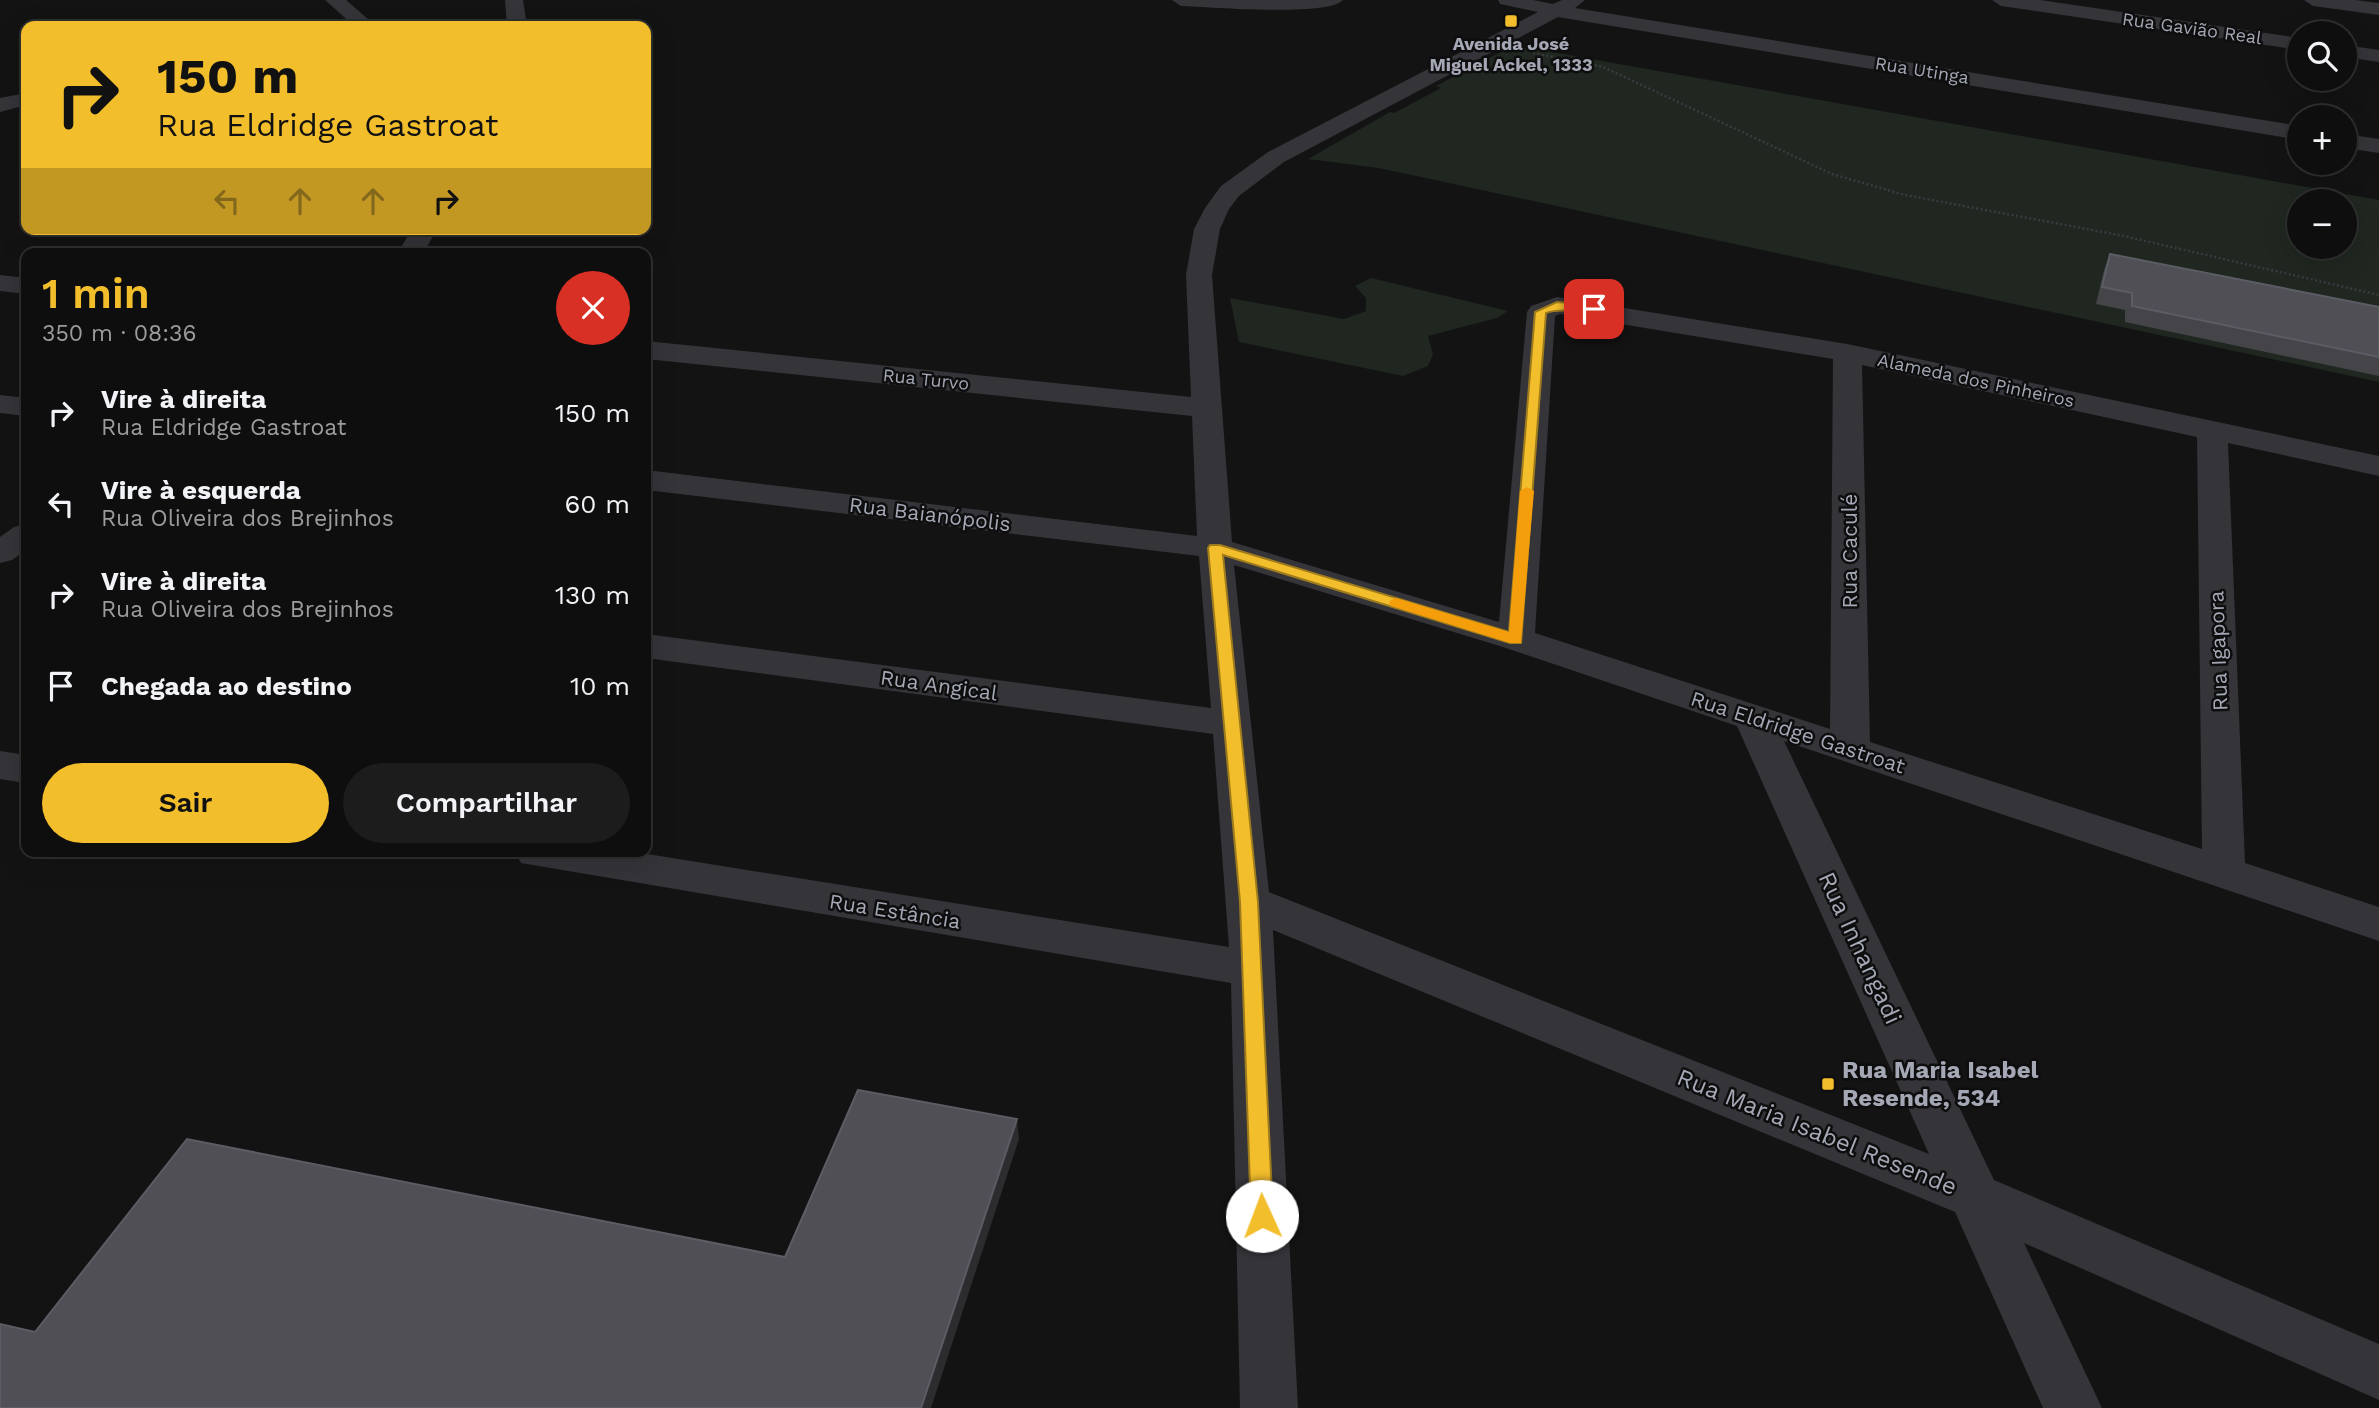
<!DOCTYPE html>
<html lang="pt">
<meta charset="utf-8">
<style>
:root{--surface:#0e0e0f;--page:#1c1c1d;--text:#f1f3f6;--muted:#9b9c9e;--line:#2e2e2f;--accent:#f3be2c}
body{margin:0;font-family:"Work Sans",sans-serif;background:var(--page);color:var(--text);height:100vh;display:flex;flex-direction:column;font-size:26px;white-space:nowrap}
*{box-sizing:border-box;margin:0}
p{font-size:23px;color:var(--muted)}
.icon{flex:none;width:38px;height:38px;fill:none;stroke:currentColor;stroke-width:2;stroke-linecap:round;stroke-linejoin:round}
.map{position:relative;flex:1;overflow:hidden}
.panel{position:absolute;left:21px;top:248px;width:630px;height:609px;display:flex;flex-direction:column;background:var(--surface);border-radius:14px;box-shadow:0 7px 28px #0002,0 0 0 2px var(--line)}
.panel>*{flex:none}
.banner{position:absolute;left:21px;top:21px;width:630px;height:214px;border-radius:14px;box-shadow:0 7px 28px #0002,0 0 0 2px var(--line);background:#f3be2c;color:#111;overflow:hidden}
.buttons{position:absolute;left:2287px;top:21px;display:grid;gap:14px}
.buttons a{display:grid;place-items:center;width:70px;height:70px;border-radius:50%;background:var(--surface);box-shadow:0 7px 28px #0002,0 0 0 2px var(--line);font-size:35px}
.pin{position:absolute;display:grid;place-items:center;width:60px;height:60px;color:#fff;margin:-30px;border-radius:14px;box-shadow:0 4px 10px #0006}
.me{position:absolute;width:77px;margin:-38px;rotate:358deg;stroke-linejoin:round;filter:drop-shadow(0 0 5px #0008)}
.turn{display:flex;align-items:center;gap:24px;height:147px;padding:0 21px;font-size:32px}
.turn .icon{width:91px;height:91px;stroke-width:2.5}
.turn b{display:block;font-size:49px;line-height:60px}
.lanes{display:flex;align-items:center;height:66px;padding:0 21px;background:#0003;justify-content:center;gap:35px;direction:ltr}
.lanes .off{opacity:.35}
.round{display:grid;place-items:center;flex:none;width:74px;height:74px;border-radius:37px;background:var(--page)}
.headline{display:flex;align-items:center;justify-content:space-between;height:119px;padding:0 21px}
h1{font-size:42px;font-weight:600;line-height:52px;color:var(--accent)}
.primary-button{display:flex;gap:14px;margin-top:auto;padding:14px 21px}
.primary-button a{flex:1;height:80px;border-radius:42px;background:var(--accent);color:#111;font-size:28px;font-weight:600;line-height:80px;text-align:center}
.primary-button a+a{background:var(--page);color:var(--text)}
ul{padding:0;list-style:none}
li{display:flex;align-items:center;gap:21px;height:91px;padding:0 21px}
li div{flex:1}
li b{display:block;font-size:26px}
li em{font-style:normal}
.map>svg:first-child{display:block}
.green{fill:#1f2720;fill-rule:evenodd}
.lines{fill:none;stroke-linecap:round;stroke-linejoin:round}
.path{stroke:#3a3b40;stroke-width:2.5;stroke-dasharray:2 2.5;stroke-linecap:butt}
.minor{fill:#343439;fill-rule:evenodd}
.wall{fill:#444449}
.shaded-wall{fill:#2c2c2f}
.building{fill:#4f4f55;stroke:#5c5d64;stroke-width:2}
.route{fill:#f3be2c;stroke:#9e7c1d;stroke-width:2}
.slow{fill:#f59e0b}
.poi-dot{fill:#f3be2c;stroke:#0e0e0f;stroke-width:2.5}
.labels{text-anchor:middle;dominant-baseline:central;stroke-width:5;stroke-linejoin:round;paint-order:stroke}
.far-street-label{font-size:18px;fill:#a4a8b5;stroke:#0e0e0f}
.far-poi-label{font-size:18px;font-weight:bold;fill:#a4a8b5;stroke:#0e0e0f}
.street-label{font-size:21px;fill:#a4a8b5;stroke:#0e0e0f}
.near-street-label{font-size:24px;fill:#a4a8b5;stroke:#0e0e0f}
.near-poi-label{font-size:24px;font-weight:bold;fill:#a4a8b5;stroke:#0e0e0f;text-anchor:start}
</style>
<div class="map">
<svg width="2379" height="1408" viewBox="0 0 2379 1408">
<rect width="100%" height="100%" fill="#131314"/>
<!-- green -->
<g class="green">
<path d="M1519,46L2379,200V382L1379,168L1308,159L1390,112L1394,113L1441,88L1436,86L1510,47ZM2300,201H2345V247H2300Z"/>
<path d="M1371,278L1508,311L1497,318L1428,336L1433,355L1428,366L1403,376L1239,342L1230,298L1344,319L1366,311V298L1355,286Z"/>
</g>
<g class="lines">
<!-- path -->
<path class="path" d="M1533,53L1603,67L1832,174L1905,195L2124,236L2379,295"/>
<!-- minor -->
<g class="minor">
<path d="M325,0H346L376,26H354Z"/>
<path d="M505,0H523L527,26H507Z"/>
<path d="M1172,0H1343C1329,17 1208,7 1181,6Z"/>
<path d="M1498,0H1533L1553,4L1562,0H1585L1575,8L2300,126V140L1558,17L1284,162L1239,196L1229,209L1220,229L1212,275L1232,542L1499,622L1527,312L1531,306L1557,297L1847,344L2379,456V476L2228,443L2245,863L2379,907V941L1784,741L1994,1180L2379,1344V1400L2024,1243L2102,1408H2043L1955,1212L1273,930L1298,1408H1240L1231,983L521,863L515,852H635L1229,947L1213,734L646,658V634L1211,708L1199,556L646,490V470L1197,536L1192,416L646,359V341L1191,397L1186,275L1194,229L1205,208L1221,186L1268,152L1538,12L1500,4ZM1560,314L1833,359L1830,729L1535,633L1555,316ZM1862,365L2197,437L2202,849L1870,742ZM1234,565L1503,647L1737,726L1929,1154L1269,892Z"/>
<path d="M1992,0H2040L2300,38V50L2001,6Z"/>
<path d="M2304,0H2355L2379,3V15L2313,6Z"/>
<path d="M2345,45L2379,50V62L2345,57Z"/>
<path d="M26,93V105L0,112V98Z"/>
<path d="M2345,134L2379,139V153L2345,148Z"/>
<path d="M412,229H437L423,254H397Z"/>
<path d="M0,275L26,278V294L0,291Z"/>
<path d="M0,395L26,398V416L0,413Z"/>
<path d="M26,524V550L12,560L0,563V537L14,527Z"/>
<path d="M0,751L26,755V783L0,779Z"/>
</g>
</g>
<!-- wall -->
<path class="wall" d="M2110,254L2379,307V376L2125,322V310L2096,304L2104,270Z"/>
<!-- shaded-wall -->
<path class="shaded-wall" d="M1017,1119L1019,1139L931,1408H921Z"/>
<!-- building -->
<g class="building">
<path d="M2110,254L2379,307V357L2132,306V293L2102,287Z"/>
<path d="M858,1090L1017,1119L921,1408H0V1324L35,1332L187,1139L785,1257Z"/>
</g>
<!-- route -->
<path class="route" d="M1557,302L1594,305L1599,309C1588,316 1564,306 1546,313L1521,643H1510L1223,555L1258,902L1273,1216L1270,1223L1262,1226L1255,1223L1251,1216L1240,902L1208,548L1210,545H1220L1509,632L1535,312Z"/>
<!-- slow -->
<path class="slow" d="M1527,487L1534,491L1521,643H1510L1391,606L1389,603L1391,600L1396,598L1509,632L1520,491Z"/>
<!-- markers -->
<g class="poi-dot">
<rect x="1504" y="14" width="14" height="14" rx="3.5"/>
<rect x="1821" y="1077" width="14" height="14" rx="3.5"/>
</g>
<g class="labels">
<!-- far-street labels -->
<g class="far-street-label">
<text transform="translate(2192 28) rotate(8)">Rua Gavião Real</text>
<text transform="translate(1922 70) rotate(9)">Rua Utinga</text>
<text transform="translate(926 379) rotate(6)">Rua Turvo</text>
<text transform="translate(1976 380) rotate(12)">Alameda dos Pinheiros</text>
</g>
<!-- far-poi labels -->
<g class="far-poi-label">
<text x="1511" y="43">Avenida José<tspan x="1511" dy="21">Miguel Ackel, 1333</tspan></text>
</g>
<!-- street labels -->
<g class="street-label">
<text transform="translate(930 514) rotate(7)">Rua Baianópolis</text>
<text transform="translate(1849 551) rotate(-90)">Rua Caculé</text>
<text transform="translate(2218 651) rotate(-92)">Rua Igapora</text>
<text transform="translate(939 685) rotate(8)">Rua Angical</text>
<text transform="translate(1798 732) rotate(18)">Rua Eldridge Gastroat</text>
<text transform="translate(895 911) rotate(9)">Rua Estância</text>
</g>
<!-- near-street labels -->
<g class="near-street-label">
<text transform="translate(1860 948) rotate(65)">Rua Inhangadi</text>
<text transform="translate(1817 1132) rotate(22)">Rua Maria Isabel Resende</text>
</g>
<!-- near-poi labels -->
<g class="near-poi-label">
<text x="1842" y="1070">Rua Maria Isabel<tspan x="1842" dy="28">Resende, 534</tspan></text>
</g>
</g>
</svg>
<div class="buttons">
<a><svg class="icon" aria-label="search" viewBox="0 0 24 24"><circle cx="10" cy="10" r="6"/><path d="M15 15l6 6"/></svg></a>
<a>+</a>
<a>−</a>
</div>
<div class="pin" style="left:1594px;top:309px;background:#d93025"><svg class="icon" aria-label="arrive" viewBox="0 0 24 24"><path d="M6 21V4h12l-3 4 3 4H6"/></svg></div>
<svg class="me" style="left:1262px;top:1216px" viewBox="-20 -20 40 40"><circle r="19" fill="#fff"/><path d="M0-13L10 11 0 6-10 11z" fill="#f3be2c"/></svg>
<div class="banner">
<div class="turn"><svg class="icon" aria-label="right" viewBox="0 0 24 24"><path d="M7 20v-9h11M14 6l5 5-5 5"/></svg><div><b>150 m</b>Rua Eldridge Gastroat</div></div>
<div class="lanes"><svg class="icon off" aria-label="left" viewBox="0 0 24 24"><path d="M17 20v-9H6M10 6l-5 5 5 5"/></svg><svg class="icon off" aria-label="ahead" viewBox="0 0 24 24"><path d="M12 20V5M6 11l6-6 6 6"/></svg><svg class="icon off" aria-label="ahead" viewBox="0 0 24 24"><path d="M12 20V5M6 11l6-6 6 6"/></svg><svg class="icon" aria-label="right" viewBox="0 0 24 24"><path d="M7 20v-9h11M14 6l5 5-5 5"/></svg></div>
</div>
<section class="panel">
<div class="headline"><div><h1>1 min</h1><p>350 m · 08:36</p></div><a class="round" style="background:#d93025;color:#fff"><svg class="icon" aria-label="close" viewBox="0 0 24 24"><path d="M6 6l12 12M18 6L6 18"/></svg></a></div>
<ul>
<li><svg class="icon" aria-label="right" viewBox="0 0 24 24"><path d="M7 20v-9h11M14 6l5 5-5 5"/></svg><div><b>Vire à direita</b><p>Rua Eldridge Gastroat</p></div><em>150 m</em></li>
<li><svg class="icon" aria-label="left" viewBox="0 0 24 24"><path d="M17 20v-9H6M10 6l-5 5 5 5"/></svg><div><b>Vire à esquerda</b><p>Rua Oliveira dos Brejinhos</p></div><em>60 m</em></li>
<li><svg class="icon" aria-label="right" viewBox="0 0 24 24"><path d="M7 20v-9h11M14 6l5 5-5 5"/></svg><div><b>Vire à direita</b><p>Rua Oliveira dos Brejinhos</p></div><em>130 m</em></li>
<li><svg class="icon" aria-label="arrive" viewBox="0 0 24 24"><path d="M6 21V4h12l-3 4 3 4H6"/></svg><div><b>Chegada ao destino</b></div><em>10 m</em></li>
</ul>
<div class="primary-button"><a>Sair</a><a>Compartilhar</a></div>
</section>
</div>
